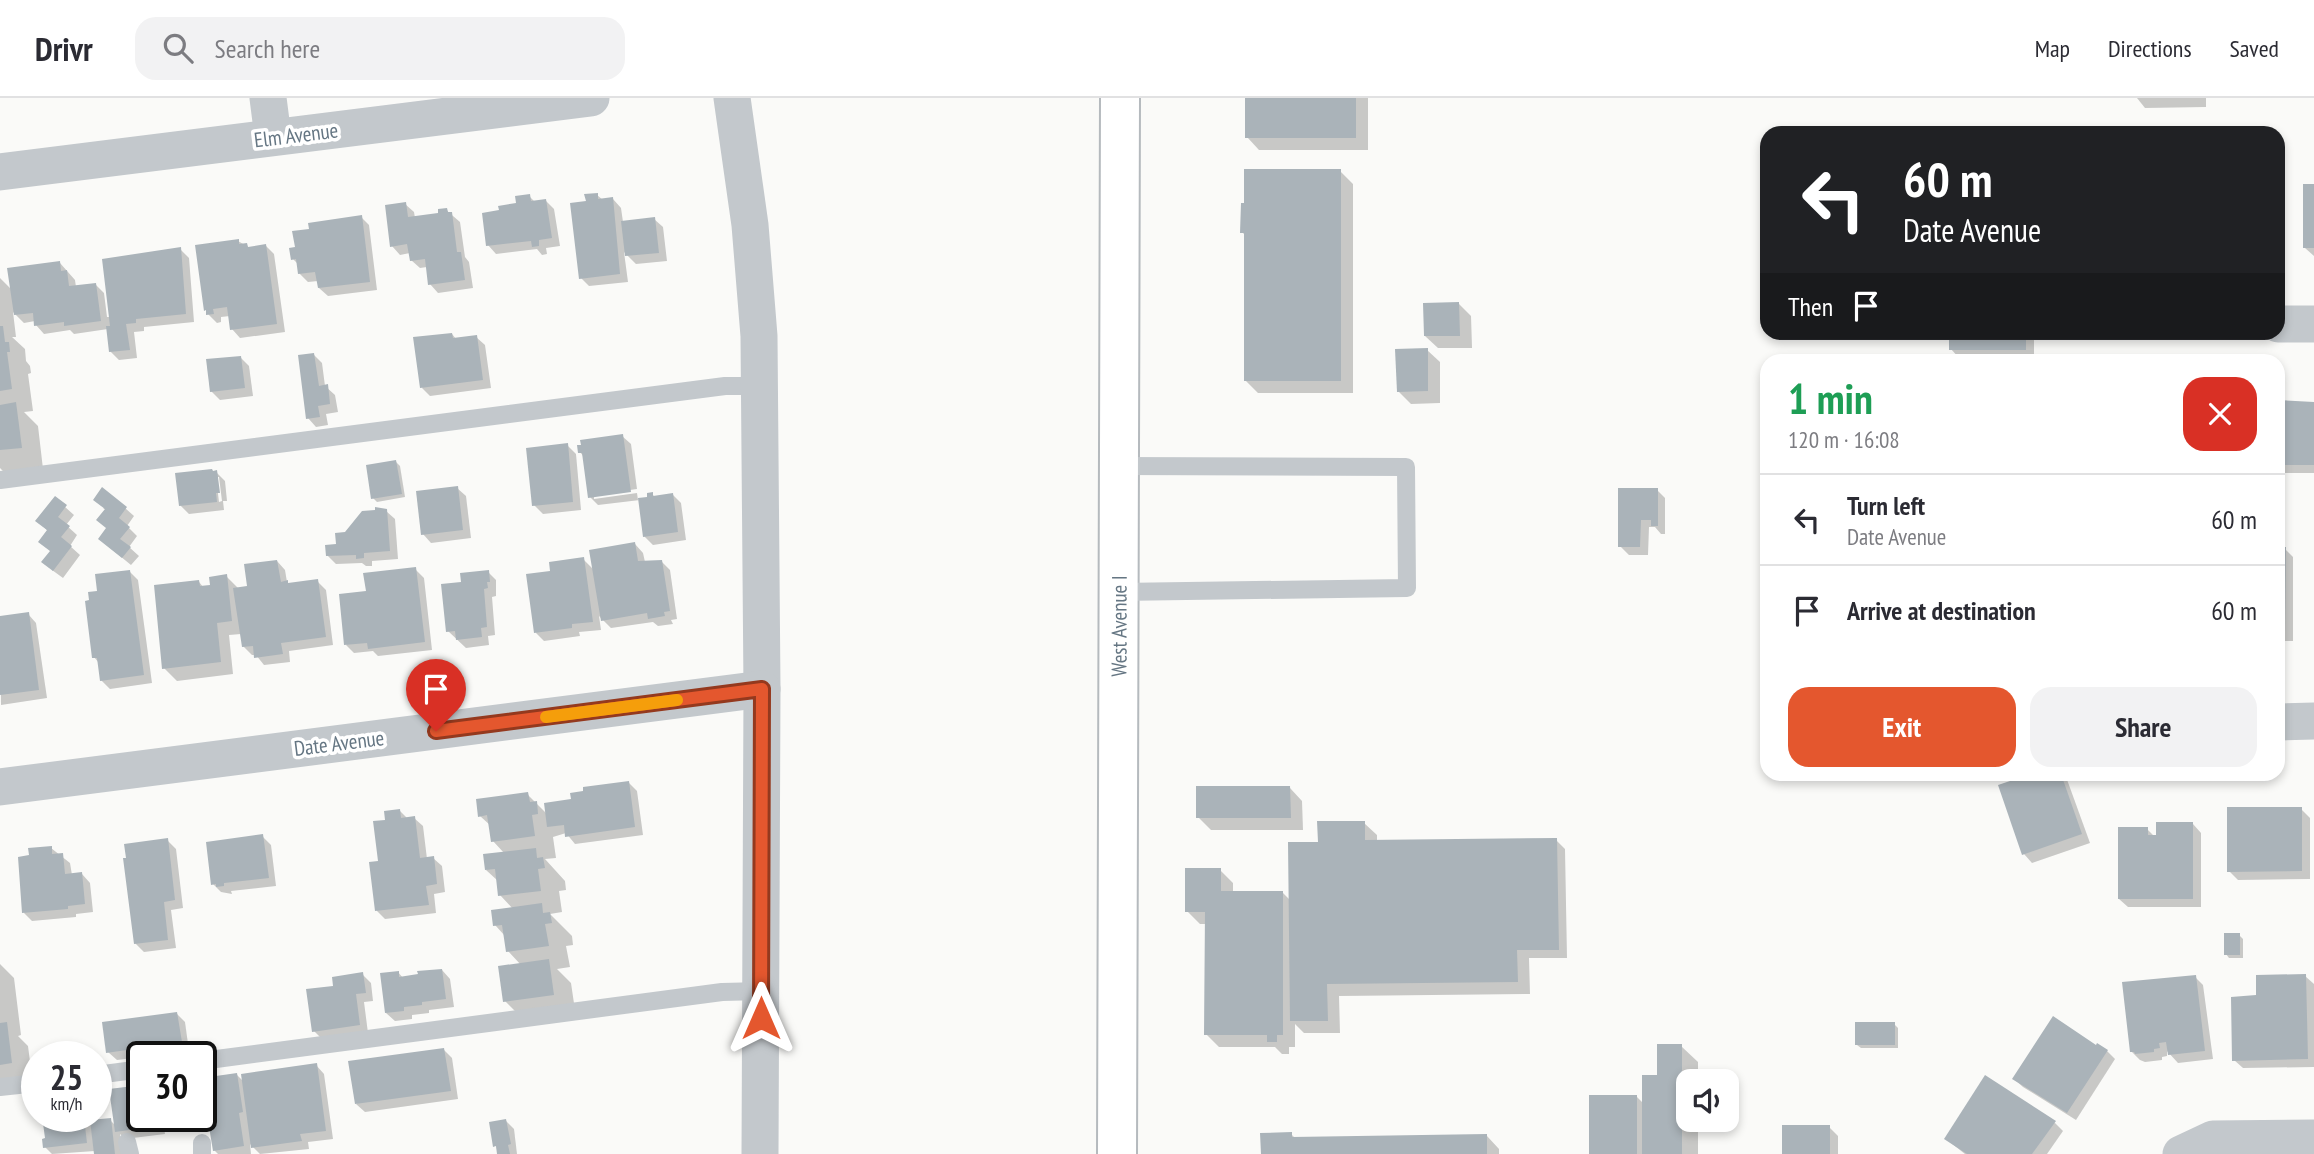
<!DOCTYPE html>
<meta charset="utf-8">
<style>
:root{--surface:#fff;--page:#f2f2f3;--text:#2b2b33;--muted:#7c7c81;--line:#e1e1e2;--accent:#e4572e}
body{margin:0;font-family:"PT Sans Narrow",sans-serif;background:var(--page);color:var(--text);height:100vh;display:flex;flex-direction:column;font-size:26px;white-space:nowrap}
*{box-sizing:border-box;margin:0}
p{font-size:23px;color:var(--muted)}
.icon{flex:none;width:38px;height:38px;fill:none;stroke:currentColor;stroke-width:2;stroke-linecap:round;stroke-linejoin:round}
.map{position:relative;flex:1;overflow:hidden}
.side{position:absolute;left:1760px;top:256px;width:525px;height:427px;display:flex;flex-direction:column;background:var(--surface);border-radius:21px;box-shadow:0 4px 10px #0003}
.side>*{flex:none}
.hud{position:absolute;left:1760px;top:28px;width:525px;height:214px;border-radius:21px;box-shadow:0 4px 10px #0003;background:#202124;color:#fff;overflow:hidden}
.buttons{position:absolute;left:1676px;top:971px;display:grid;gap:14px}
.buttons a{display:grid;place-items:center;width:63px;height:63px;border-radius:14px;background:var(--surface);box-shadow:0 4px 10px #0003;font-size:35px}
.speed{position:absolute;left:21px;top:943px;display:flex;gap:14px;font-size:35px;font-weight:700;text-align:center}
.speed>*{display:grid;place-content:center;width:91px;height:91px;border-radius:50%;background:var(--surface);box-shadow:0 4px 10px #0003;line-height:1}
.speed small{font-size:18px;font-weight:400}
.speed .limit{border:4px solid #111;border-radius:10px;background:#fff;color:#111}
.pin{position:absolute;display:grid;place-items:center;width:60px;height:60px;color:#fff;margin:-72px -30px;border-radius:50% 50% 50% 0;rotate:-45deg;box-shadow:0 0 7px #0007}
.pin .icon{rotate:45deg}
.me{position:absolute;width:77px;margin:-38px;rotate:0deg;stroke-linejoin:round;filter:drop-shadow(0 0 5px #0008)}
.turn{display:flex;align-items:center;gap:24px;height:147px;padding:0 28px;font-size:32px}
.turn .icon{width:91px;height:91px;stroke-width:2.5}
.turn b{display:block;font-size:49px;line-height:60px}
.then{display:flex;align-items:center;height:66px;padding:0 28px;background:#0003;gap:14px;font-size:26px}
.round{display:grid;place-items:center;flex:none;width:74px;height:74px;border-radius:21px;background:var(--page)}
.summary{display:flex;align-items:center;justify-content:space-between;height:119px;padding:0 28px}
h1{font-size:42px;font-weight:800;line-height:52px;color:#1e9e55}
.button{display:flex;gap:14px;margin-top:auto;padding:14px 28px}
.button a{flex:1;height:80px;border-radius:21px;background:var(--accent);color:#fff;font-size:28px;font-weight:800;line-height:80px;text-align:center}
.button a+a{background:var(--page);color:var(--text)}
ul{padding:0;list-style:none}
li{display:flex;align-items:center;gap:21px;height:91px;padding:0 28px;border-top:2px solid var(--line)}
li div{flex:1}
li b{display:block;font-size:26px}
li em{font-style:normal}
header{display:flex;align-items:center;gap:42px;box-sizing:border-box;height:98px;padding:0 35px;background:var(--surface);border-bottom:2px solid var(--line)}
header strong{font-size:33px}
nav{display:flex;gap:38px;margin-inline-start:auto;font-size:24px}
.search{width:490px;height:63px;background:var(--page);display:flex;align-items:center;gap:18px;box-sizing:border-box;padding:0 24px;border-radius:21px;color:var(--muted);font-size:26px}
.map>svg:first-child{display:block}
.shadow{fill:#0003;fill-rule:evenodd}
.building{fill:#aab3b9}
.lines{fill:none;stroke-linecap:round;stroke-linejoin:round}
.primary-casing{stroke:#b5babe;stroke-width:42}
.service{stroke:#c3c8cc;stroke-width:18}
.minor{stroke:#c3c8cc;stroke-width:37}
.primary{stroke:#fff;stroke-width:38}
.route-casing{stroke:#94391e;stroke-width:18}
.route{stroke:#e4572e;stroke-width:12}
.slow{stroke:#f59e0b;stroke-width:12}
.labels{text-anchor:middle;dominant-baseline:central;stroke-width:7;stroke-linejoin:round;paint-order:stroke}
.street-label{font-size:21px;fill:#657683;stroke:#fff}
</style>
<header>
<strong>Drivr</strong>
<div class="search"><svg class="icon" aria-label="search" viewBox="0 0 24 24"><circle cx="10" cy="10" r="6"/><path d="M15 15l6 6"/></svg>Search here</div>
<nav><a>Map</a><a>Directions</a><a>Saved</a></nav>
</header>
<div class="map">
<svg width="2314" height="1056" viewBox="0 0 2314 1056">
<rect width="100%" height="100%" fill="#fafaf8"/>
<!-- shadow -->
<g class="shadow">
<path d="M1247,0H1368V52H1259L1247,39Z"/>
<path d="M2137,0H2206V9L2145,10Z"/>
<path d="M1340,73L1353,86V295H1258L1245,282V137L1242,134Z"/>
<path d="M2314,88V158L2305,150Z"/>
<path d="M597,97L603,102L613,101L621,110L623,124L654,121L663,129L667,163L636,166L624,154L628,184L589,188L581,180L588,105Z"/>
<path d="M529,98L535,104L546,103L554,111L560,148L546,150L547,156L542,157L537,151L496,156L488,147Z"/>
<path d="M405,106L414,114L415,120L440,117L446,112L460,124L465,159L469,164L473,190L438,195L430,186L427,169L420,170L411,162L410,155L400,157L392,148Z"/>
<path d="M361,119L369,127L377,192L328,198L319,190L318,183L308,184L299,175L298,166L293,161Z"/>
<path d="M238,143L250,150L266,148L274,156L285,234L240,240L232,231L230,218L221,219V224L217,225L208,216Z"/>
<path d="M180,151L189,160L194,224L144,229V233L134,234L137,260L119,262L110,253L108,231L74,236L70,232L44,236L36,227L35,223L24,225L13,214L16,239H12L25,251L26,263L30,268L31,275L28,276L33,313L24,314L38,328L43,371L6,376L0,370V180L12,192L60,165L75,182L76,189L95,186L104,195L107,219H111Z"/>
<path d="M1458,205L1471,218L1472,250H1438L1425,238Z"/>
<path d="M1951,234H2034V260H1959L1951,251Z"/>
<path d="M452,236L456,241L476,239L485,247L491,290L430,298L422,290Z"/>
<path d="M1427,252L1440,264V305L1411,306L1398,293Z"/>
<path d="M314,257L322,265L325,288L335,297L338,314L326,316L328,327L316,329L308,320Z"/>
<path d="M240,259L249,268L253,298L220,302L211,293Z"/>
<path d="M2278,304L2314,306V375H2278Z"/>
<path d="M622,338L631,346L637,391L594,397V401L637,395L638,402L649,401L652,396L655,399L673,397L681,405L686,442L653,447L644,438L640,402L598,407L590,399L584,359L580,354Z"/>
<path d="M567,347L576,356L581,412L543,416L534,407Z"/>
<path d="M396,364L400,368L405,399L377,404L373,400Z"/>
<path d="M216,374L225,383L227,403H223L224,412L189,416L180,407ZM216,379H219L222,403L219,404Z"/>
<path d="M457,390L466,398L471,440L431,445L423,436Z"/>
<path d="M1657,392L1665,400V436H1661L1655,429H1649L1648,457H1629L1620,448Z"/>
<path d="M55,400L74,417L66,427L77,437L70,448L80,457L63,480L52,472L48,433L38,423Z"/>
<path d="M103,410H125L134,418L127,428L137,438L129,449L139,458L131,467L109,449L106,412Z"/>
<path d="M386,413L395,421L398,461L372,463V468H366L362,465L336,466L327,457L346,436Z"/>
<path d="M635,446L643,455L645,464L661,463L670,472L677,521L671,522L673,526L658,528L653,524L611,530L599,518L601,532L579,534L580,538L544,543L536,535L552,474L583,461L594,472Z"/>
<path d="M2278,451H2285L2293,459V543H2278Z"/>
<path d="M277,463L285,472L287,484L290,487L317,483L326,492L333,547L289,553L290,564L264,567L256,557H252L243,548L241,536L229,537L233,576L177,583L164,570L199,484L204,490L212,489L226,478L239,491L249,490Z"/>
<path d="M415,471L424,480L432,552L378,558L373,553L354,555L346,547Z"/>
<path d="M130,474L138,482L152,585L110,591L101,582L99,565L94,559L99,495Z"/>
<path d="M488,474L496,482V498L492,499L495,537L488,538L489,547L466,550L448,533L463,486Z"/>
<path d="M28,516L36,525L47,600L1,607L0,520Z"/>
<path d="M2033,676H2065L2090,745L2032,765L2024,756L2000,688Z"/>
<path d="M629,685L637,693L643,737L575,746L566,735L553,739L556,760L545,761L565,783L566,792L559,793L562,814L550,816L572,838L573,847L566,848L570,869L557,871L571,885L576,919L527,925L505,903L521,867L508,853L505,838L495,827L513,811L500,797L498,783L486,772L504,755L493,743L491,728L480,718L527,696L547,716L572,702Z"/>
<path d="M1290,690L1302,703L1303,732H1211L1198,719Z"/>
<path d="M2301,711L2310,720V781L2238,782L2229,773Z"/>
<path d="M400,713L408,721L414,720L423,728L427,761L433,760L442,768L445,794L434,796L436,815L385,821L377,813L380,765L387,723Z"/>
<path d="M1364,725L1377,737V744L1556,742L1565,751L1567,860H1529L1530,896L1339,898L1340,935H1304L1295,926V949H1289V956H1282L1275,949H1219L1206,936L1207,826H1200L1187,813L1220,772L1233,785V795H1283L1290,802L1319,746Z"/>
<path d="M2193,726L2201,735V809H2128L2119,801L2147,731L2157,741Z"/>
<path d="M262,738L271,747L276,788L231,793L232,796L221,794L213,786Z"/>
<path d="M167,742L176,751L183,810L171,812L176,850L144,854L135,845Z"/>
<path d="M51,750L70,765L72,777L82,776L90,785L93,814L76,816V819L32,823L24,815Z"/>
<path d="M2239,837L2243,841V860H2229L2226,856Z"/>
<path d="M0,866L14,880L21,937L18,938L28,948L33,987L0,989Z"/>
<path d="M442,872L450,881L454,909L429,912V915L412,917V921L395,923L386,915L398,874L403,880Z"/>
<path d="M362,876L371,885L373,903L364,904L368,935L322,941L314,933L335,889Z"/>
<path d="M2305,878L2314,886V969L2243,970L2234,962L2258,899Z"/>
<path d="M2195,879L2203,887L2213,961L2178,965L2167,953V958L2162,959V962L2145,964L2140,962L2131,953Z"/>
<path d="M177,916L185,924L189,953L117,962L108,954Z"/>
<path d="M1894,926L1898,930V950H1861L1857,947Z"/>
<path d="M1681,948L1698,964V984H1689V1022H1698V1056H1590L1637,999L1644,1006L1659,979Z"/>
<path d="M2097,949L2107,953L2115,961L2076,1022L2023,989L2014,981Z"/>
<path d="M444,952L452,960L458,1001L365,1014L356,1006Z"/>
<path d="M316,967L324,976L333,1041L308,1044L309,1051L260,1056L250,1046L251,1056H218L214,1052L211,1030L175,1034L163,1022L165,1036L125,1041L120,1036L122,1056H96L95,1053L52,1056L45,1049L47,1042L44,1018H90L91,1024L110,1022L115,1027L142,1018H201V986L236,976L244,984Z"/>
<path d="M506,1023L514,1031L517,1056H498L491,1025Z"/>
<path d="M2055,1025L2063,1033L2047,1056H1965L1946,1041Z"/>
<path d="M1829,1029L1838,1038V1056H1784Z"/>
<path d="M1291,1036L1296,1041L1487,1038L1499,1051V1056H1262Z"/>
</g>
<!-- building -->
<g class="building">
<rect x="1245" y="0" width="111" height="40"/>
<rect x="2213" y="31" width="28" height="4"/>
<path d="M1244,71H1341V283H1244V135H1240L1241,105H1244Z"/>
<rect x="2303" y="86" width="11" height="64"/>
<path d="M598,95V101L613,99L620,176L579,181L570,105L586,103L584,96Z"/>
<path d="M530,96L531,103L546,101L552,140L539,142V148L532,149L531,143L486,148L482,115L499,112L498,108L516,105L515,98Z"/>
<path d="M406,104L408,119L438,115V111L447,110L448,114H452L457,154H461L465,182L428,187L425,161L410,163L407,146L390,149L385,107Z"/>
<path d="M362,117L370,184L318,190L315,174L298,176L296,161L291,162L289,150L295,149L292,133L309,131L308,125Z"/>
<path d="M655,119L659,155L625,158L621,123Z"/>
<path d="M239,141V146L247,145L248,149L266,146L277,226L230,232L227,209L213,211L214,216L206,217V212L204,213L195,147Z"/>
<path d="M181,149L186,216L136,221V225L126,226L130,252L109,254L106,228H110L102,161Z"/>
<path d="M60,163L61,173L67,172L69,188L96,185L101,223L64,228V224L34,228L33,215L14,217L7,170Z"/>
<path d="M1459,204L1460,238H1424L1423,205Z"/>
<path d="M0,228H3L5,244H9L10,254H7L12,291L0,293Z"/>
<rect x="1949" y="234" width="77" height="18"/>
<path d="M452,235L453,240L477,237L483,282L420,290L413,239Z"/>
<path d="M1428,250V293L1397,294L1395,251Z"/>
<path d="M314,255L319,288L328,286L330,306L318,308L320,319L306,321L298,257Z"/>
<path d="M241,258L245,290L210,294L206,261Z"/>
<path d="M2278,302L2314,304V367H2278Z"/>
<path d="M16,304L22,350L0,352V307Z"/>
<path d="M623,336L631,394L588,400L582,355H578L577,347H581L580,342Z"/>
<path d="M568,345L573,404L532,408L526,350Z"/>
<path d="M396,362L402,396L371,401L366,367Z"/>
<path d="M212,371L213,373L217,372L220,395H216L217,404L179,408L175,375Z"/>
<path d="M458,388L463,432L421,437L416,393Z"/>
<path d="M102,389L127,409L119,420L130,429L120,441L131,449L122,460L98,441L106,430L96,422L105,411L93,402Z"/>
<path d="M1618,390H1658V428H1651V422H1641L1640,449H1618Z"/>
<path d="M653,394V398L673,395L678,434L643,439L638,400L647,399V395Z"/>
<path d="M55,398L67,407L58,419L70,428L61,439L72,448L53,473L41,464L50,453L38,444L47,432L35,423Z"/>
<path d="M375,409L387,411L390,453L364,455V460L356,461V457L326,458L325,447L336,446L335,435L345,434L362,413L375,412Z"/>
<path d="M635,444L638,463L662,462L670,513L664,514L665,518L648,521L647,515L601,523L589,452Z"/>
<path d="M2278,449H2286L2285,535H2278Z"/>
<path d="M584,459L593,524L572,526V530L534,535L526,476L550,473L549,464Z"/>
<path d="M277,462L281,484L288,482V485L318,481L326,539L281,545L283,556L254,560L253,548L242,549L233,490L247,488L244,466Z"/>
<path d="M416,469L425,544L368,551L367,545L344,547L339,496L366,493L363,475Z"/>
<path d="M130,472L144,577L100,583L97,560H92L85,503L89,502L88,494L97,493L95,476Z"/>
<path d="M489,472L490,484H487L488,490L484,491L487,529L481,530L482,539L456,542L455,533L446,534L441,486L461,484L460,475Z"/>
<path d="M227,476L232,523L217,525L221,564L162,571L154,487L199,482L200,488L210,487L209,479Z"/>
<path d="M29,514L39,592L0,597V518Z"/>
<path d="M2031,676H2061L2082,736L2022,757L1998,687Z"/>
<path d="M629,683L635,729L565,739L564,727L547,729L544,705L571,701L570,695L583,693V689Z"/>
<path d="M1196,688H1290L1291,720H1196Z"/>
<path d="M528,694L530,704L537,703L538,716L532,717L535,738L491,744L487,717L478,719L476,701Z"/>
<path d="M2227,709H2302V773L2227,774Z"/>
<path d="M400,711L401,720L415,718L420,760L434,758L437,786L426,788L429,807L375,813L369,764L378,763L373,723L385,722L384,713Z"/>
<path d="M1317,723H1365V742L1557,740L1559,852H1517L1518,884L1327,886L1328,923H1290L1288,744H1318Z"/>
<path d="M2156,724H2193V801H2118V729H2148V737H2156Z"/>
<path d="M263,736L269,780L224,785V788L216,789V786L211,787L206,744Z"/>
<path d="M168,740L175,802L164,804L168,842L134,846L123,760H126L124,746Z"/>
<path d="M52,748V756L63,755L65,776L82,774L85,806L68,808V811L22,815L18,759L29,757L28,750Z"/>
<path d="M536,750L537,760L543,759L545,770L538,771L541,793L498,798L495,771L485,772L483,756Z"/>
<path d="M1185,770H1221V793H1283V937H1277V944H1267V937H1204L1205,814H1185Z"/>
<path d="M542,805L543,815L550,814L552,825L545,826L549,848L506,854L502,827L493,828L491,812Z"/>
<rect x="2224" y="835" width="16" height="22"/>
<path d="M549,861L554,897L503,904L498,868Z"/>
<path d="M442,871L446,901L422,904V907L404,909V913L385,915L380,875L399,873V879L418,876L417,873Z"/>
<path d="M363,874L366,895L356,896L360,927L312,934L306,891L333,888L332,879Z"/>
<path d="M2306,876L2308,961L2232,963L2231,899L2256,897V877Z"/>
<path d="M2196,877L2205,953L2168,957L2166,944L2159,945L2160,950L2154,951V954L2135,956L2134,954H2130L2122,884Z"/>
<path d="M177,914L182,944L106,955L102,924Z"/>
<path d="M2053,918L2096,947L2097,945L2108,952L2067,1015L2012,981Z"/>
<path d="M7,924L12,965L0,967V925Z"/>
<rect x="1855" y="924" width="40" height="23"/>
<path d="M1657,946H1682V1056H1642V977H1657Z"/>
<path d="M444,950L451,993L355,1006L348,963Z"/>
<path d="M317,965L326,1033L300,1036L302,1043L251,1050L241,976Z"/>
<path d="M237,975L243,1014L239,1015L244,1048L213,1053L203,992H201L202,980Z"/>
<path d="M1985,977L2056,1023L2032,1056H1967L1944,1041Z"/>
<path d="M142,987V1018H156L157,1028L115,1034L109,991Z"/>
<path d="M201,994L206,1021L165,1026L164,1018H201Z"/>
<rect x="1589" y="997" width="48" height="59"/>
<path d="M42,1018H87L88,1028H85L87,1045L43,1050L42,1041L45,1040Z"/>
<path d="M111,1020L115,1056H94L90,1022Z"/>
<path d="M506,1021L511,1046L508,1047L510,1056H497L496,1048L493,1049L489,1024Z"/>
<rect x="1782" y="1027" width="48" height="29"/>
<path d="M1292,1034V1039L1487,1036V1056H1261L1260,1035Z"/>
</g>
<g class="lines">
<defs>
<g id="primary">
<path id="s1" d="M1117,1056L1120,0"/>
</g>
</defs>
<!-- primary casing -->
<use href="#primary" class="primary-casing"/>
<!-- service -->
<g class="service">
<path d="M1118,368L1406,369L1407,490L1118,494"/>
<path d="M0,382L725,288H759"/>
<path d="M201,963L722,894L762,893"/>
<path d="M96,977L142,971"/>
<path d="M0,989L37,985"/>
<path d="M127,1044L130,1056"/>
<path d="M202,1045V1056"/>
</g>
<!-- minor -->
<g class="minor">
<path d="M268,0L273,39"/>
<path d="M732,0L750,127L759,238L762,591L760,1056"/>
<path d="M0,74L591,0"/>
<path d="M2278,226H2314"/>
<path d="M2278,624L2314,623"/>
<path d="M0,689L762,591"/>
<path d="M2181,1056L2213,1041L2314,1040"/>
</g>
<!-- primary -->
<use href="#primary" class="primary"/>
</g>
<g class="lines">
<defs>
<path id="route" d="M436,633L762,591L761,920"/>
</defs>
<!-- route casing -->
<use href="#route" class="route-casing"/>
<!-- route -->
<use href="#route" class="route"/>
<!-- slow -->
<path class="slow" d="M546,619L677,602"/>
</g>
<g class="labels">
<!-- street labels -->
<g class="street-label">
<text transform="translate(296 37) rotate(-7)">Elm Avenue</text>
<text stroke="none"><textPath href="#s1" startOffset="528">West Avenue I</textPath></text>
<text transform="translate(339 645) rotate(-7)">Date Avenue</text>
</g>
</g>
</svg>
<div class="buttons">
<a><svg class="icon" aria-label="sound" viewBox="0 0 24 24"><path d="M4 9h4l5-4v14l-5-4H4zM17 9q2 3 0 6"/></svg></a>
</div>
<div class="speed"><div>25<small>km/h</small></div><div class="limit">30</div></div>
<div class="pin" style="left:436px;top:633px;background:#d93025"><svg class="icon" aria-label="arrive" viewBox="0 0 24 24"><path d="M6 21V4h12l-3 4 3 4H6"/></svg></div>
<svg class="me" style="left:761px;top:920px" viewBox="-20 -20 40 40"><path d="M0-17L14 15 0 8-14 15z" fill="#e4572e" stroke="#fff" stroke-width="4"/></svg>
<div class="hud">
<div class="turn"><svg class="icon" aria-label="left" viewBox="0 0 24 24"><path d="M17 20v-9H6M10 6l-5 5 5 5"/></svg><div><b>60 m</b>Date Avenue</div></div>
<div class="then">Then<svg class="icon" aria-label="arrive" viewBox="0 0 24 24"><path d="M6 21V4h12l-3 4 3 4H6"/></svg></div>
</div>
<section class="side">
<div class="summary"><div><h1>1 min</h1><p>120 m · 16:08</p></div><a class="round" style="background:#d93025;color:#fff"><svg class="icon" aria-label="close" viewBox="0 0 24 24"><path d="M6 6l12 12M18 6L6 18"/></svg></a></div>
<ul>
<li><svg class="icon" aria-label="left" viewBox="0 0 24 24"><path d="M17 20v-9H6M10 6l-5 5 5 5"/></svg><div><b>Turn left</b><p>Date Avenue</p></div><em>60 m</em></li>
<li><svg class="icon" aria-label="arrive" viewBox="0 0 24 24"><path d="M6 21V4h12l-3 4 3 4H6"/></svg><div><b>Arrive at destination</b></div><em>60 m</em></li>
</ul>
<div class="button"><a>Exit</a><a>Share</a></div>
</section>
</div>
